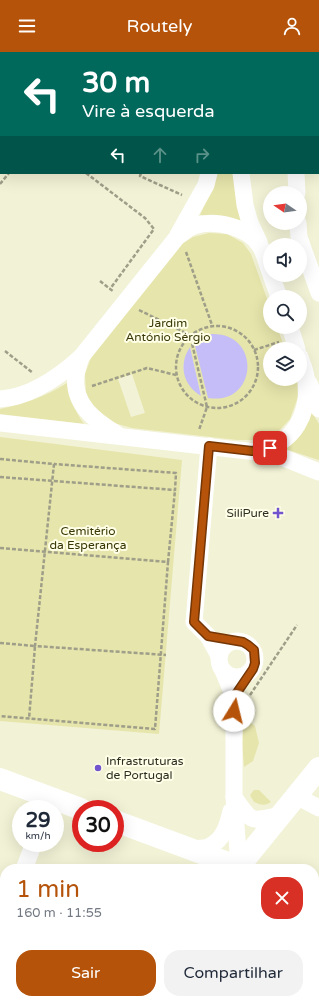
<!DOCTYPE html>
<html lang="pt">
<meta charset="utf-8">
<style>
:root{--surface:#fff;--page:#f2f2f3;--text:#1f2937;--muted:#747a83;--accent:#b45309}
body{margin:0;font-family:"Varela Round",sans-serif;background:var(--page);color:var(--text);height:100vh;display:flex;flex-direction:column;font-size:15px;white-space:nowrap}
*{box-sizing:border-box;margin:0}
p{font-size:13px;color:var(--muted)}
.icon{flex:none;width:22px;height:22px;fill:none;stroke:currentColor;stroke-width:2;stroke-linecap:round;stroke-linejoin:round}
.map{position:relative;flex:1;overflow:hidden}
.sheet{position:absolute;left:0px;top:812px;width:319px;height:140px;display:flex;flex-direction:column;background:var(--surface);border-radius:16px 16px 0 0;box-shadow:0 4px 16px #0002}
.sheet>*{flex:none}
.guide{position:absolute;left:0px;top:0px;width:319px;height:122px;box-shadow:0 4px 16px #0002;background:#00695c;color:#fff;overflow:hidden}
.needle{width:26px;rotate:283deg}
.buttons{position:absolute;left:263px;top:134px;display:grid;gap:8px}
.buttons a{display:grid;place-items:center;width:44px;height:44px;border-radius:50%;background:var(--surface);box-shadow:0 4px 16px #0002;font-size:20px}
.speed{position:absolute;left:12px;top:748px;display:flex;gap:8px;font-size:20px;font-weight:700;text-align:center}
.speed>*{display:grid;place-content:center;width:52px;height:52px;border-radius:50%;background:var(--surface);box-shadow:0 4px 16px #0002;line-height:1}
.speed small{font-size:10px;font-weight:400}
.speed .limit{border:6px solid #d22;background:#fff;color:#111}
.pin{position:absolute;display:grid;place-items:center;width:34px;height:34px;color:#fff;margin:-17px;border-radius:8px;box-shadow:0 2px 6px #0006}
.me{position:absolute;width:44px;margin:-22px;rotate:9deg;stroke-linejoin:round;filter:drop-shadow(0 0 3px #0008)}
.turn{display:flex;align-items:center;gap:14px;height:84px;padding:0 16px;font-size:18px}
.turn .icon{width:52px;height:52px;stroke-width:2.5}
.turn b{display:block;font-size:28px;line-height:34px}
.lanes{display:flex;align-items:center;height:38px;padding:0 16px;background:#0003;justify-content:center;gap:20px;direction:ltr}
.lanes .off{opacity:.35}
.round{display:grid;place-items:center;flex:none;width:42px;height:42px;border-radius:16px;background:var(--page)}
.overview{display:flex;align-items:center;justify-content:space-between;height:68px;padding:0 16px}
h1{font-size:24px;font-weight:600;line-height:30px;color:var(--accent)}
.action{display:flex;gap:8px;margin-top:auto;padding:8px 16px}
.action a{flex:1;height:46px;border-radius:16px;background:var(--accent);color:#fff;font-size:16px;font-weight:600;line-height:46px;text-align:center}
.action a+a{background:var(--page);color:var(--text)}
header{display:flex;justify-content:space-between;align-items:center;height:52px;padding:0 16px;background:var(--accent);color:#fff;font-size:18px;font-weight:600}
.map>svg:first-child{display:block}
.green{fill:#e6e5ac;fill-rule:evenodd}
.water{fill:#c4bdf7}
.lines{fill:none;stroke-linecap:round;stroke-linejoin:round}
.path{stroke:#9e9e89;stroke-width:2.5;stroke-dasharray:4 2;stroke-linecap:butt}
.lane{stroke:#fff;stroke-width:9}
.street{stroke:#fff;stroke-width:17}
.secondary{stroke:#fff;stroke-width:22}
.route-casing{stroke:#753606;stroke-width:10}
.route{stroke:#b45309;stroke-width:7}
.poi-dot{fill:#7154ce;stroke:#ffffe8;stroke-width:1.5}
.labels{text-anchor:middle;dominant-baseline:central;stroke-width:4;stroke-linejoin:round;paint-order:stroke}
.park-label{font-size:12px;fill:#393705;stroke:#ffffe8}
.poi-label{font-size:12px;fill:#2d2d22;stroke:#ffffe8;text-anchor:end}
</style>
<header><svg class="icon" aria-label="menu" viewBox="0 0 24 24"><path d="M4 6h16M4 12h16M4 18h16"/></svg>Routely<svg class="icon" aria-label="person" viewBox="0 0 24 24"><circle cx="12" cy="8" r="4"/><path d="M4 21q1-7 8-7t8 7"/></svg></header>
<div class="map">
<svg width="319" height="952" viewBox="0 0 319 952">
<rect width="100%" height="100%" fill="#f2f2d6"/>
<!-- green -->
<g class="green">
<path d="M217,121H233L243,170L200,163L213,134Z"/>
<path d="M209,181L227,182L243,191L251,202L270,255V275H277L285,297H270V327H296L297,329L298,345L290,367L277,381L257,388H237L132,376L107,369L94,357L86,341L85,322L91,306L179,194L193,185ZM190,296L201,343C185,325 177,319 190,296ZM132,322L145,361L131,365L118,327Z"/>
<path d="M67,331C70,348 74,357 84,372L0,362V357C27,351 44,345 67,331Z"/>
<path d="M311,359L319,372V408L282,396Z"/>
<path d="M0,385L182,408L159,682L0,669Z"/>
<path d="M244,665L255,674L259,691L253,709L244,715L242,691Z"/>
<path d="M254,738H259L271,750C265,754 261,753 254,750L250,743Z"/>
<path d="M187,947H263L261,952H185Z"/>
</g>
<!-- water -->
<g class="water">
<path d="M211,282C262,280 258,354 208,346L194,290L199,287Z"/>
<path d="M190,295L201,344C183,333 178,313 190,295Z"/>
</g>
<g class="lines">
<!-- path -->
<g class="path">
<path d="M0,55L1,56"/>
<path d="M86,121L145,166L154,177L110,237"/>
<path d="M141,121L140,124L182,143"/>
<path d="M0,132L9,121"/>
<path d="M186,200L212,273"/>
<path d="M100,229L114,240"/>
<path d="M139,258L190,283L207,355L199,378"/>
<circle cx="217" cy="315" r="41"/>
<path d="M254,298L279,290"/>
<path d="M5,299L33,321"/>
<path d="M92,334L147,316L176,323"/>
<path d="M0,407L54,412L35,594L166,603"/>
<path d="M0,425L175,438L176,421L54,412"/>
<path d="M0,496L168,510L155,677L0,664"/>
<path d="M168,510L175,438"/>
<path d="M0,591L35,594L29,667"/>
<path d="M250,643L297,573"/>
</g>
<!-- lane -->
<g class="lane">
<path d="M134,0L135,1"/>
<path d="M0,40L1,41"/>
<path d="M282,952L284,947"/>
</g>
<!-- street -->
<g class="street">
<path d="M212,0V1"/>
<path d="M231,0V1"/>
<path d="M318,30L319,31"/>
<path d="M241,121L245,153L250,171L259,190"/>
<path d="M296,121L297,141"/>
<path d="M298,171L299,185L319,241"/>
<path d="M178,183L206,133L209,121"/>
<path d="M271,223L279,245"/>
<path d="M290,275L297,297"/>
<path d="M81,305C79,311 77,317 76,323C72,352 95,369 117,382"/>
<path d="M309,331L319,357"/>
<path d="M0,347C31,345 59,325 81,305L178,184C183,181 188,176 194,174C215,167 249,175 260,194C265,202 267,212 270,220"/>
<path d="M0,371L274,402L319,420"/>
<path d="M209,394L194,570L208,584L219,604"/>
<path d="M258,398C295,392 310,361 306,326C306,319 302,312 300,305"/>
<circle cx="237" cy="607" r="18"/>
<path d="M224,621L234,645V745L239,815L245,817"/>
<path d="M296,744L319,756"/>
<path d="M234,745C252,771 250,770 280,763"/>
<path d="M191,797C196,796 205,797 210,794C224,787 228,772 231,759"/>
<path d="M24,817L34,791"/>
<path d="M314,843L319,845"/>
<path d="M0,854L5,856"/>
</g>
<!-- secondary -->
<g class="secondary">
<path d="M0,727L81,757"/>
<path d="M115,769L239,815"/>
<path d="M237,817L319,716"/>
<path d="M127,952L131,947"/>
</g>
</g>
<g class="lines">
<defs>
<path id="route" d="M234,659V645L253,617L255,611L254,598L248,593L243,590L208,584L194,570L209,394L252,399L270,396"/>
</defs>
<!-- route casing -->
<use href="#route" class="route-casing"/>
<!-- route -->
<use href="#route" class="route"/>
</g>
<!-- markers -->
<g class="poi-dot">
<path d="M276 455h4v4h4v4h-4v4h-4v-4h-4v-4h4z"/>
<circle cx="98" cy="716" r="4"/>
</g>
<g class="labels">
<!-- park labels -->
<g class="park-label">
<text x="168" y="271">Jardim<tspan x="168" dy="14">António Sérgio</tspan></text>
<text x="88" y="479">Cemitério<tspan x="88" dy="14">da Esperança</tspan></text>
</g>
<!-- poi labels -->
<g class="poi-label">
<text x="269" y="461">SiliPure</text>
<text x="106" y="709" text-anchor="start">Infrastruturas<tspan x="106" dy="14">de Portugal</tspan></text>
</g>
</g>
</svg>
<div class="buttons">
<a><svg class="needle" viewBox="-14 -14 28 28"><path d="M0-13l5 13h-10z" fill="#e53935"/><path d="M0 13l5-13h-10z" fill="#747a83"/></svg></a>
<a><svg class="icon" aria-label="sound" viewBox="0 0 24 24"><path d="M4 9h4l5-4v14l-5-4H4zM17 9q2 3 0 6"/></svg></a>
<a><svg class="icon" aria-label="search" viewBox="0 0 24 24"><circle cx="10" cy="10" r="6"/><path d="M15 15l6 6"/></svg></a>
<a><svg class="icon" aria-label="layers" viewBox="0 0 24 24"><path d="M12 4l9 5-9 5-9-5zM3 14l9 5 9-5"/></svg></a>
</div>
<div class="speed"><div>29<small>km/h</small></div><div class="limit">30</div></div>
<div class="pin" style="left:270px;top:396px;background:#d93025"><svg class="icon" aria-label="arrive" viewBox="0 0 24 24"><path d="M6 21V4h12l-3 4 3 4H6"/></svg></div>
<svg class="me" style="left:234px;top:659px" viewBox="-20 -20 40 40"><circle r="19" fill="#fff"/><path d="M0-13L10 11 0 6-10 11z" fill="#b45309"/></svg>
<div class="guide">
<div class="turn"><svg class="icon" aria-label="left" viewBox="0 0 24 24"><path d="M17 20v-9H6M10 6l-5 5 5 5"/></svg><div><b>30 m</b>Vire à esquerda</div></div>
<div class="lanes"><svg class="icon" aria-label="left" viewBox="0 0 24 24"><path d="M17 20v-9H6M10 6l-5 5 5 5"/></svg><svg class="icon off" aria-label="ahead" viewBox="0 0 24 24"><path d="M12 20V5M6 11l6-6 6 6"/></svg><svg class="icon off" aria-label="right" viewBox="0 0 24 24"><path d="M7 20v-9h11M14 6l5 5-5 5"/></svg></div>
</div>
<section class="sheet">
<div class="overview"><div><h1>1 min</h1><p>160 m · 11:55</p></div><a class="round" style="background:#d93025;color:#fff"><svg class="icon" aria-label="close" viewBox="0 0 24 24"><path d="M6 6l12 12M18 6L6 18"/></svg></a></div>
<div class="action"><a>Sair</a><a>Compartilhar</a></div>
</section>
</div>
